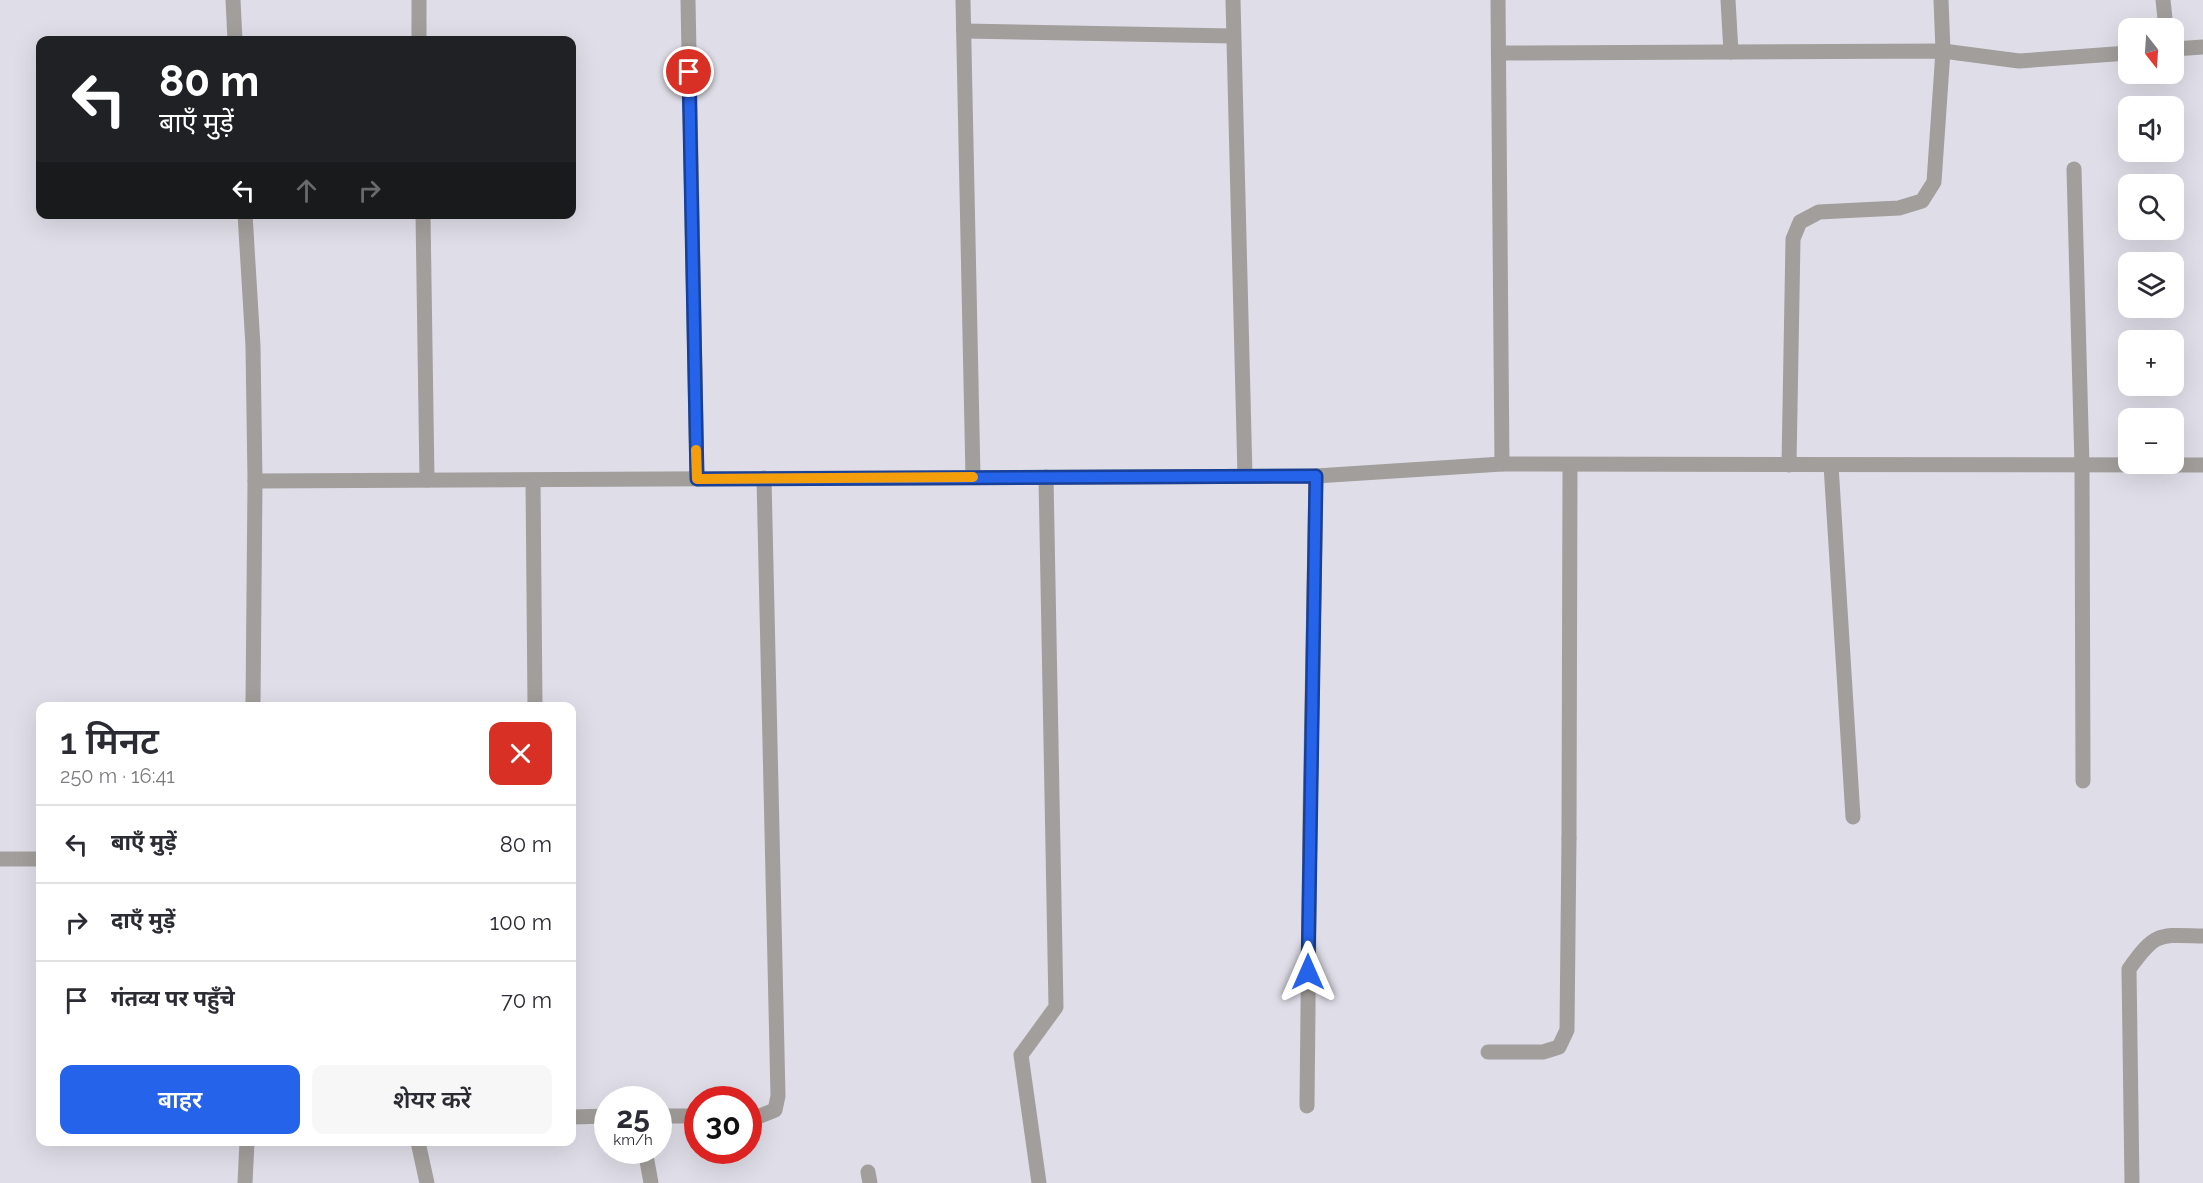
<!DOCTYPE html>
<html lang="hi">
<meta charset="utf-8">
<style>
:root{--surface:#fff;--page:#f7f7f7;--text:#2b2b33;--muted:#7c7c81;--line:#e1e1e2;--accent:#2563eb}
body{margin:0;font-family:Raleway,"Noto Sans Devanagari",sans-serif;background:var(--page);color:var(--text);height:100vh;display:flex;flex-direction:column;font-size:22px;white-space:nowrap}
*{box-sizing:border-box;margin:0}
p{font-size:20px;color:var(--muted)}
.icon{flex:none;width:33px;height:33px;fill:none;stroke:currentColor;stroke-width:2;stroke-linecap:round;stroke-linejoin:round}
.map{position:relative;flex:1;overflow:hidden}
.sheet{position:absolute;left:36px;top:702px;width:540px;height:444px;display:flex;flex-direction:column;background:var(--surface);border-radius:12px;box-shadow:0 6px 24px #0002}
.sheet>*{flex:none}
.banner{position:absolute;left:36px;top:36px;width:540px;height:183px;border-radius:12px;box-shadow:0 6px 24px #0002;background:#202124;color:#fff;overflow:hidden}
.needle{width:39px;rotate:163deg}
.tools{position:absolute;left:2118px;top:18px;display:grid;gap:12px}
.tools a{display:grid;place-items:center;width:66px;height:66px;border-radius:12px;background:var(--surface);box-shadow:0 6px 24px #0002;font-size:30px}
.speed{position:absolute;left:594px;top:1086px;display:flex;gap:12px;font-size:30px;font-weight:700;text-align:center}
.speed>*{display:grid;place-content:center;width:78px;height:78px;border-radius:50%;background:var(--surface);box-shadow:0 6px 24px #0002;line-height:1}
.speed small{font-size:15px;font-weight:400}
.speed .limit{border:9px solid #d22;background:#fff;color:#111}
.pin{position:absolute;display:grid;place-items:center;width:51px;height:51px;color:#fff;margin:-26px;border:3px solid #fff;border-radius:50%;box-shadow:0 2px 6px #0007}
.me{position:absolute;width:66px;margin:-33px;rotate:0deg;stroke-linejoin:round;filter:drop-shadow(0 0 4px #0008)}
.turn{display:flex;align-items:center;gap:21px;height:126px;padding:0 24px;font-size:27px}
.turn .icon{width:78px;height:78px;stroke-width:2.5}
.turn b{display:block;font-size:42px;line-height:51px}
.lanes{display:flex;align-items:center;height:57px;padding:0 24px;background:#0003;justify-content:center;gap:30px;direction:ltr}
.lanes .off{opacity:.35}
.round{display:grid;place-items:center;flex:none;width:63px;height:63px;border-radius:12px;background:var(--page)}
.headline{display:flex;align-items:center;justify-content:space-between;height:102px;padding:0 24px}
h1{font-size:36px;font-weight:600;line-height:45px}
.button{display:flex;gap:12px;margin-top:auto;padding:12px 24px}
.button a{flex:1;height:69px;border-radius:12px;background:var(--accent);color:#fff;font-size:24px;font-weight:600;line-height:69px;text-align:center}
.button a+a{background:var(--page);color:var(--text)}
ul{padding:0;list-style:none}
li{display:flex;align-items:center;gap:18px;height:78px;padding:0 24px;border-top:2px solid var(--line)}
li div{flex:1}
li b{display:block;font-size:22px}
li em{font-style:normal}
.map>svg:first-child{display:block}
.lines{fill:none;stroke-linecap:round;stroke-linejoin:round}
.service{stroke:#a29e9b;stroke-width:15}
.minor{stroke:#a29e9b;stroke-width:15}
.route-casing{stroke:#184099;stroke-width:15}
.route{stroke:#2563eb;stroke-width:10}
.slow{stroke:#f59e0b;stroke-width:10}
</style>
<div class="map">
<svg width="2203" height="1183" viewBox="0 0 2203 1183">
<rect width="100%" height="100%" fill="#dfdee8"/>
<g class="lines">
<!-- service -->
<g class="service">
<path d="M0,859H40"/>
<path d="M1488,1052H1543L1559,1047L1567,1030L1569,838"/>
</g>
<!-- minor -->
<g class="minor">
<path d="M233,0L235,40"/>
<path d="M419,0V40"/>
<path d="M688,0L697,479"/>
<path d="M963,0L973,477"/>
<path d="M1233,0L1245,476"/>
<path d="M1498,0L1502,464"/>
<path d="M1728,0L1731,52"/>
<path d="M2163,0L2166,28"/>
<path d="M964,31L1233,36"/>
<path d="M2174,49L2203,47"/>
<path d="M1499,53L1943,51L2019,61L2128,53"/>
<path d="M2074,169L2082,465L2083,781"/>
<path d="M245,214L253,346L255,481L253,706"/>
<path d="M423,214L427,480"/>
<path d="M1789,465L1793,239L1800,222L1819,212L1899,208L1922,201L1934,182L1943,51L1941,0"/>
<path d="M1831,465L1853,817"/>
<path d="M533,480L535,706"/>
<path d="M255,481L1316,476L1502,464L2203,465"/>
<path d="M1569,838L1570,465"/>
<path d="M1307,1106L1310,815L1316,476"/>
<path d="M658,1116H698"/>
<path d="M748,1116H760L775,1110L778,1096L764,478"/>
<path d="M572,1117L608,1116"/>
<path d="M418,1142L427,1183"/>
<path d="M645,1150L651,1183"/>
<path d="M868,1172L870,1183"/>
<path d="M245,1183L247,1142"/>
<path d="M1039,1183L1021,1055L1056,1007L1046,477"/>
<path d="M2132,1183L2129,969C2156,931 2159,935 2203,936"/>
</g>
</g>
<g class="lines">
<defs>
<path id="route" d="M689,72L697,479L1316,476L1308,972"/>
</defs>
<!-- route casing -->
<use href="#route" class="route-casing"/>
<!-- route -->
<use href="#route" class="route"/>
<!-- slow -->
<path class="slow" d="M696,450L697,479L973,477"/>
</g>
</svg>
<div class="tools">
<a><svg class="needle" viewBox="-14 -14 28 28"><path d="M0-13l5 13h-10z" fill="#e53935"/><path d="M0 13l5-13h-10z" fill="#7c7c81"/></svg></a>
<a><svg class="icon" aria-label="sound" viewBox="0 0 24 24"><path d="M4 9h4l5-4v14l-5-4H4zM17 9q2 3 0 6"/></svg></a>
<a><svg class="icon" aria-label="search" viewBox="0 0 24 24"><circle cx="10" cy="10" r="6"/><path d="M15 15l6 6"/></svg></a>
<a><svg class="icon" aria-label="layers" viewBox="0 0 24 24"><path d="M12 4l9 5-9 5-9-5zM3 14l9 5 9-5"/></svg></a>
<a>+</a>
<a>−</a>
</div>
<div class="speed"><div>25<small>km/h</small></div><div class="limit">30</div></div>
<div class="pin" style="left:689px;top:72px;background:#d93025"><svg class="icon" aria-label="arrive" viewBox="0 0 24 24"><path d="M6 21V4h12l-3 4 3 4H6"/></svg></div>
<svg class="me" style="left:1308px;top:972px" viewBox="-20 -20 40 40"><path d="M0-17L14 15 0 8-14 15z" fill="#2563eb" stroke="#fff" stroke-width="4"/></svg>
<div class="banner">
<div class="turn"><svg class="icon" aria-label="left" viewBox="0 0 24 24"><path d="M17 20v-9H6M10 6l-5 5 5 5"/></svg><div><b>80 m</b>बाएँ मुड़ें</div></div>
<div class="lanes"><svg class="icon" aria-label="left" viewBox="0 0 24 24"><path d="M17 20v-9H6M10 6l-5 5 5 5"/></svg><svg class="icon off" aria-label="ahead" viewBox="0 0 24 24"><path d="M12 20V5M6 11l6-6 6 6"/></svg><svg class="icon off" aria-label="right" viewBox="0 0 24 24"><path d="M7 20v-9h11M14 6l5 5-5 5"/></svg></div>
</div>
<section class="sheet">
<div class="headline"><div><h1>1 मिनट</h1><p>250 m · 16:41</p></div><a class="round" style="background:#d93025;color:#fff"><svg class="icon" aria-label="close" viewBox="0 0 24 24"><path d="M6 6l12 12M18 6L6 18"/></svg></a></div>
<ul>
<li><svg class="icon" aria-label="left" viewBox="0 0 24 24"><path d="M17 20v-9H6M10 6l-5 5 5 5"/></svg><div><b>बाएँ मुड़ें</b></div><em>80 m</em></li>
<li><svg class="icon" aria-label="right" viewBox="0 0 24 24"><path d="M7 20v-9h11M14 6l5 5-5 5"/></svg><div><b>दाएँ मुड़ें</b></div><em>100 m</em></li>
<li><svg class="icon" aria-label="arrive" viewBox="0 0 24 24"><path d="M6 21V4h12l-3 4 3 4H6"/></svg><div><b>गंतव्य पर पहुँचे</b></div><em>70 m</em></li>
</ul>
<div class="button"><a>बाहर</a><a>शेयर करें</a></div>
</section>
</div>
